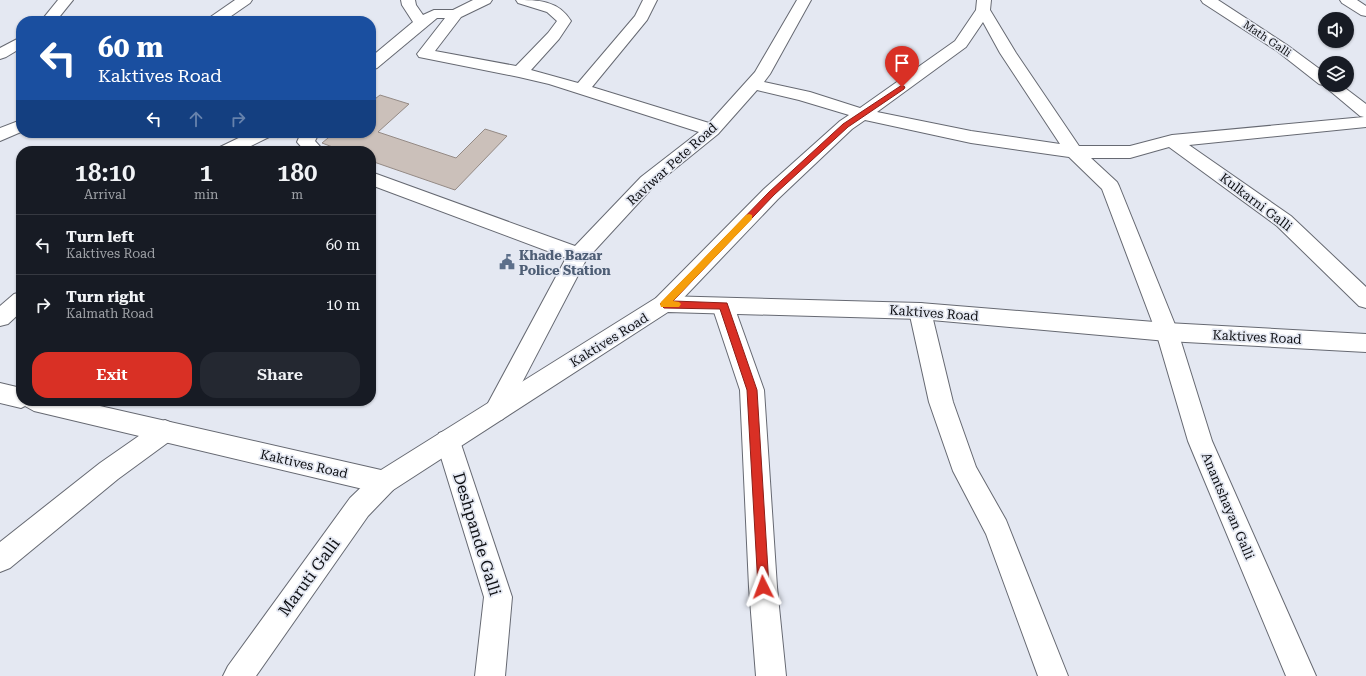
<!DOCTYPE html>
<style>
:root{--surface:#171b24;--page:#242831;--text:#f1f3f6;--muted:#9ea1a6;--line:#363941;--accent:#d93025}
body{margin:0;font-family:"Roboto Serif",serif;background:var(--page);color:var(--text);height:100vh;display:flex;flex-direction:column;font-size:15px;white-space:nowrap}
*{box-sizing:border-box;margin:0}
p{font-size:13px;color:var(--muted)}
.icon{flex:none;width:22px;height:22px;fill:none;stroke:currentColor;stroke-width:2;stroke-linecap:round;stroke-linejoin:round}
.map{position:relative;flex:1;overflow:hidden}
.details{position:absolute;left:16px;top:146px;width:360px;height:260px;display:flex;flex-direction:column;background:var(--surface);border-radius:16px;box-shadow:0 1px 3px #0004}
.details>*{flex:none}
.top-card{position:absolute;left:16px;top:16px;width:360px;height:122px;border-radius:16px;box-shadow:0 1px 3px #0004;background:#1a4fa0;color:#fff;overflow:hidden}
.controls{position:absolute;left:1318px;top:12px;display:grid;gap:8px}
.controls a{display:grid;place-items:center;width:36px;height:36px;border-radius:50%;background:var(--surface);box-shadow:0 1px 3px #0004;font-size:20px}
.pin{position:absolute;display:grid;place-items:center;width:34px;height:34px;color:#fff;margin:-41px -17px;border-radius:50% 50% 50% 0;rotate:-45deg;box-shadow:0 0 4px #0007}
.pin .icon{rotate:45deg}
.me{position:absolute;width:44px;margin:-22px;rotate:357deg;stroke-linejoin:round;filter:drop-shadow(0 0 3px #0008)}
.turn{display:flex;align-items:center;gap:14px;height:84px;padding:0 16px;font-size:18px}
.turn .icon{width:52px;height:52px;stroke-width:2.5}
.turn b{display:block;font-size:28px;line-height:34px}
.lanes{display:flex;align-items:center;height:38px;padding:0 16px;background:#0003;justify-content:center;gap:20px;direction:ltr}
.lanes .off{opacity:.35}
.eta{display:flex;justify-content:space-evenly;align-items:center;height:68px;text-align:center}
.eta b{font-size:24px;font-weight:600;line-height:28px}
.button{display:flex;gap:8px;margin-top:auto;padding:8px 16px}
.button a{flex:1;height:46px;border-radius:16px;background:var(--accent);color:#fff;font-size:16px;font-weight:600;line-height:46px;text-align:center}
.button a+a{background:var(--page);color:var(--text)}
ul{padding:0;list-style:none}
li{display:flex;align-items:center;gap:12px;height:60px;padding:0 16px;border-top:1px solid var(--line)}
li div{flex:1}
li b{display:block;font-size:15px}
li em{font-style:normal}
.map>svg:first-child{display:block}
.building{fill:#cbc0ba;stroke:#948a85}
.lines{fill:none;stroke-linecap:round;stroke-linejoin:round}
.minor-casing{stroke:#666972;stroke-width:2}
.major-casing{stroke:#666972;stroke-width:2}
.minor{fill:#fff;fill-rule:evenodd}
.major{fill:#fff;fill-rule:evenodd}
.route{fill:#d93025;stroke:#8d1f18}
.slow{fill:#f59e0b}
.labels{text-anchor:middle;dominant-baseline:central;stroke-width:3.5;stroke-linejoin:round;paint-order:stroke}
.far-street-label{font-size:11px;fill:#0e0f13;stroke:#e4e8f2}
.street-label{font-size:13px;fill:#0e0f13;stroke:#e4e8f2}
.service-label{font-size:13px;font-weight:bold;fill:#4e5e75;stroke:#e4e8f2;text-anchor:start}
.near-street-label{font-size:16px;fill:#0e0f13;stroke:#e4e8f2}
</style>
<div class="map">
<svg width="1366" height="676" viewBox="0 0 1366 676">
<rect width="100%" height="100%" fill="#e4e8f2"/>
<!-- building -->
<path class="building" d="M380,95L409,104L378,132L456,158L485,129L507,136L455,190L371,161V151H343L322,143L334,133H371V102Z"/>
<g class="lines">
<defs>
<g id="minor">
<path d="M58,0H73L56,21H41Z"/>
<path d="M235,0H252L250,3L224,21H207L209,18Z"/>
<path d="M401,0H415L416,5L423,15L434,10H453L473,0H492L490,3L461,17L435,51L516,66L548,33L557,21L547,12L518,3L516,0C538,0 558,0 571,21L559,39L531,70L578,83L635,16L643,0H657L647,20L592,87L709,123L755,72L797,0H811L770,74L764,82L810,92L860,108L955,41L976,10L977,0H991L990,10L1016,53L1079,146H1130L1172,135L1364,117L1360,116L1323,85L1319,84L1277,51L1203,3L1201,0H1218L1287,45L1325,73V85H1341L1366,104V127L1189,145L1291,216L1366,287V308L1359,306L1277,226L1169,147L1130,158H1091L1117,182L1119,186L1178,332L1212,441L1316,676H1286L1188,441L1156,332L1102,189L1069,157L971,143L865,120L852,129L778,199L672,310L664,312L656,310L653,304L656,298L764,189L840,121L849,115L799,100L757,90L718,134L655,185L586,260L503,419L495,422L487,419L483,412L487,405L566,258L371,185V172L575,246L641,177L699,132L549,84L519,77L419,57L417,54L445,18H437L377,68L371,70V57L413,22L402,5ZM983,22L1000,53L1060,144L971,131L877,112L966,47Z"/>
<path d="M21,37V48L6,57L0,59V48Z"/>
<path d="M21,120V132L0,141V128Z"/>
<path d="M249,133H272L269,137L241,151H217L220,147Z"/>
<path d="M301,133H319L315,141L324,151H305L297,142Z"/>
<path d="M21,292V312L8,324L0,326V306L14,294Z"/>
<path d="M723,298L731,300L734,306L764,390L777,587L786,676H756L749,587L740,390L712,306L715,300Z"/>
<path d="M920,303L928,305L931,311L953,402L976,467L1006,520L1068,676H1038L986,534L953,471L929,402L909,311L912,305Z"/>
<path d="M165,420L174,424L177,431L174,438L118,479L10,568L0,572V542L100,463L156,424Z"/>
<path d="M448,430L457,433L460,441L512,597L505,676H475L484,597L436,441L439,433Z"/>
<path d="M384,470L393,474L397,482L393,490L368,516L256,676H223L228,666L350,498L375,474Z"/>
</g>
<g id="major">
<path d="M1340,0H1357L1366,6V16L1361,15L1342,3Z"/>
<path d="M664,296L920,303L1167,323L1366,334V352L1167,341L920,319L668,312L393,490L384,494L34,411L25,406L21,408L0,403V383L21,388V401H78L381,470L656,298Z"/>
</g>
</defs>
<!-- minor casing -->
<use href="#minor" class="minor-casing"/>
<!-- major casing -->
<use href="#major" class="major-casing"/>
<!-- minor -->
<use href="#minor" class="minor"/>
<!-- major -->
<use href="#major" class="major"/>
</g>
<!-- route -->
<path class="route" d="M902,85L905,87L904,89L848,127L774,195L673,301L727,303L757,390L769,587L767,591L763,593L759,591L758,587L747,390L720,309L664,308L660,304L769,192L843,124Z"/>
<!-- slow -->
<path class="slow" d="M749,214L752,215V219L673,301L679,302L681,304L679,307H661L660,304L661,302L746,215Z"/>
<!-- icons -->
<defs>
<symbol id="civic-bare" viewBox="-9 -9 18 18"><path d="M-.6-6.5H3V-4.5H.6V-3L4-1V1h2V6H-6V1h2V-1L-.6-3ZM-1.2 2.5V6h2.4V2.5Z" fill="#5c6f8a" stroke="#e4e8f2" stroke-width="2.5" paint-order="stroke"/></symbol>
</defs>
<g fill-rule="evenodd">
<use href="#civic-bare" x="496" y="251" width="22" height="22"/>
</g>
<g class="labels">
<!-- far-street labels -->
<g class="far-street-label">
<text transform="translate(1267 39) rotate(34)">Math Galli</text>
</g>
<!-- street labels -->
<g class="street-label">
<text transform="translate(672 164) rotate(-42)">Raviwar Pete Road</text>
<text transform="translate(1256 202) rotate(37)">Kulkarni Galli</text>
<text transform="translate(934 313) rotate(4)">Kaktives Road</text>
<text transform="translate(1257 337) rotate(3)">Kaktives Road</text>
<text transform="translate(609 340) rotate(-32)">Kaktives Road</text>
<text transform="translate(304 464) rotate(13)">Kaktives Road</text>
<text transform="translate(1228 506) rotate(67)">Anantshayan Galli</text>
</g>
<!-- service labels -->
<g class="service-label">
<text x="519" y="255">Khade Bazar<tspan x="519" dy="15">Police Station</tspan></text>
</g>
<!-- near-street labels -->
<g class="near-street-label">
<text transform="translate(477 534) rotate(73)">Deshpande Galli</text>
<text transform="translate(309 577) rotate(-54)">Maruti Galli</text>
</g>
</g>
</svg>
<div class="controls">
<a><svg class="icon" aria-label="sound" viewBox="0 0 24 24"><path d="M4 9h4l5-4v14l-5-4H4zM17 9q2 3 0 6"/></svg></a>
<a><svg class="icon" aria-label="layers" viewBox="0 0 24 24"><path d="M12 4l9 5-9 5-9-5zM3 14l9 5 9-5"/></svg></a>
</div>
<div class="pin" style="left:902px;top:87px;background:#d93025"><svg class="icon" aria-label="arrive" viewBox="0 0 24 24"><path d="M6 21V4h12l-3 4 3 4H6"/></svg></div>
<svg class="me" style="left:763px;top:587px" viewBox="-20 -20 40 40"><path d="M0-17L14 15 0 8-14 15z" fill="#d93025" stroke="#fff" stroke-width="4"/></svg>
<div class="top-card">
<div class="turn"><svg class="icon" aria-label="left" viewBox="0 0 24 24"><path d="M17 20v-9H6M10 6l-5 5 5 5"/></svg><div><b>60 m</b>Kaktives Road</div></div>
<div class="lanes"><svg class="icon" aria-label="left" viewBox="0 0 24 24"><path d="M17 20v-9H6M10 6l-5 5 5 5"/></svg><svg class="icon off" aria-label="ahead" viewBox="0 0 24 24"><path d="M12 20V5M6 11l6-6 6 6"/></svg><svg class="icon off" aria-label="right" viewBox="0 0 24 24"><path d="M7 20v-9h11M14 6l5 5-5 5"/></svg></div>
</div>
<section class="details">
<div class="eta">
<div><b>18:10</b><p>Arrival</p></div>
<div><b>1</b><p>min</p></div>
<div><b>180</b><p>m</p></div>
</div>
<ul>
<li><svg class="icon" aria-label="left" viewBox="0 0 24 24"><path d="M17 20v-9H6M10 6l-5 5 5 5"/></svg><div><b>Turn left</b><p>Kaktives Road</p></div><em>60 m</em></li>
<li><svg class="icon" aria-label="right" viewBox="0 0 24 24"><path d="M7 20v-9h11M14 6l5 5-5 5"/></svg><div><b>Turn right</b><p>Kalmath Road</p></div><em>10 m</em></li>
</ul>
<div class="button"><a>Exit</a><a>Share</a></div>
</section>
</div>
